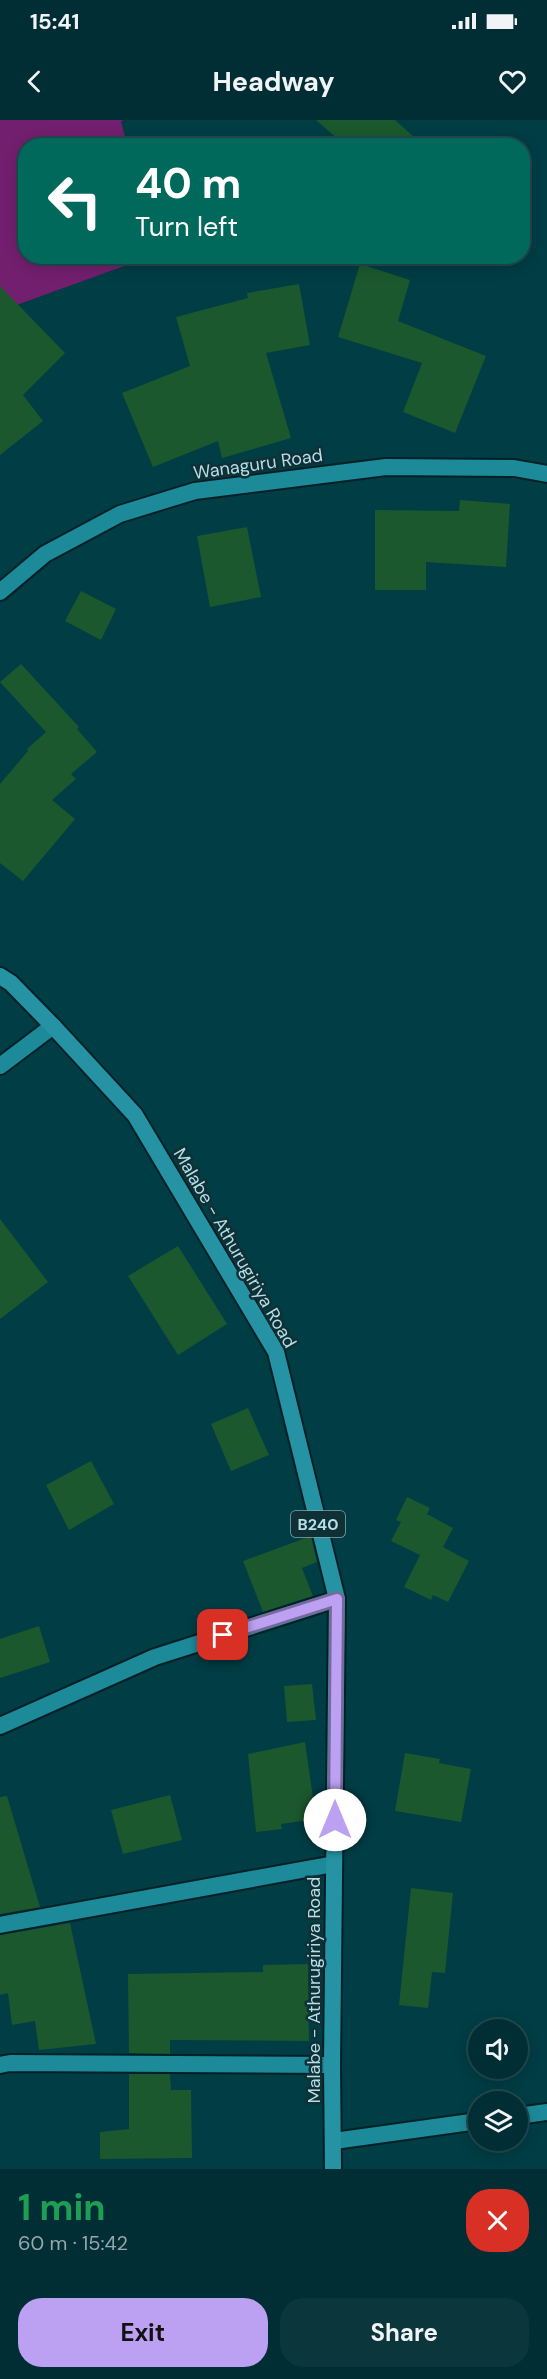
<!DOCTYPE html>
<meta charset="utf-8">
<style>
:root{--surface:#012e34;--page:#0b363c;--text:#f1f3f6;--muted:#96a8ac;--line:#234a4f;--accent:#bca0f2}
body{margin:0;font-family:"DM Sans",sans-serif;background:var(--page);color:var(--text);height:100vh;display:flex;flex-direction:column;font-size:22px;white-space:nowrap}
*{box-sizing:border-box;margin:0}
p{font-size:20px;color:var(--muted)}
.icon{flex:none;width:33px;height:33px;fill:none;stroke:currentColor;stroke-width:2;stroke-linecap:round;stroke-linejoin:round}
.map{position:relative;height:2049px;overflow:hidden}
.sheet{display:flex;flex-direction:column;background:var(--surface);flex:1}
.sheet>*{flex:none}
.guide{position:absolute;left:18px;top:18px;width:512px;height:126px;border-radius:24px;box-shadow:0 3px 15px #0003,0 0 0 2px var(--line);background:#00695c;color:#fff;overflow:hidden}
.tools{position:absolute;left:468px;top:1899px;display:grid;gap:12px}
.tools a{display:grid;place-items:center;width:60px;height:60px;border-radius:50%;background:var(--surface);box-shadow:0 3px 15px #0003,0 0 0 2px var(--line);font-size:30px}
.pin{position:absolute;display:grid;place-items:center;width:51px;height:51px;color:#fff;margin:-26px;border-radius:12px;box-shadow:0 3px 9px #0006}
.me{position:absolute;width:66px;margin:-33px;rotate:0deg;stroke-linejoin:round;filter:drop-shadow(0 0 4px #0008)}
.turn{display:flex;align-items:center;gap:21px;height:126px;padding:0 18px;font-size:27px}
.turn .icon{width:78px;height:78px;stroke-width:2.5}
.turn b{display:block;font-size:42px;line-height:51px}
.round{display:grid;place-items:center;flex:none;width:63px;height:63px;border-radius:24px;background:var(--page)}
.headline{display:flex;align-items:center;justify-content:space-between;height:102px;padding:0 18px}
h1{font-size:36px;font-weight:700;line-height:45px;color:#1e9e55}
.button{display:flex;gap:12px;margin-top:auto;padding:12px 18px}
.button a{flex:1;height:69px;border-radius:24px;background:var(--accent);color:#111;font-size:24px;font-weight:700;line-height:69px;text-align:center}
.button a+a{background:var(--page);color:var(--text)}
.status{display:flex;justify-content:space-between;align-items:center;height:42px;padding:0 30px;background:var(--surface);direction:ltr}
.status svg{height:16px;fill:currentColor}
header{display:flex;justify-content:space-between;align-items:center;height:78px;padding:0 18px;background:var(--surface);font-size:27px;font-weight:700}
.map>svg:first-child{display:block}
.green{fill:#731f6f}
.building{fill:#1b582d}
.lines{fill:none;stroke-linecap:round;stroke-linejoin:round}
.minor-casing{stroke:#022127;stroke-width:20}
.tertiary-casing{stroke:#022127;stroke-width:20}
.primary-casing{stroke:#022127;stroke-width:20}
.minor{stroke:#1d8a9a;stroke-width:16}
.tertiary{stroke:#1d8a9a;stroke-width:16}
.primary{stroke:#2593a4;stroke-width:16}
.route-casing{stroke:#7a689d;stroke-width:15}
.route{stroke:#bca0f2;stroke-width:10}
.labels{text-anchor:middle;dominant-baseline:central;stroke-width:5;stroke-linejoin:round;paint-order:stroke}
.shield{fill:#113036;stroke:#82aab2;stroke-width:1.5}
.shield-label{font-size:16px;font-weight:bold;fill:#b3dfe7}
.street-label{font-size:18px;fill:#b3dfe7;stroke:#113036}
</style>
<div class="status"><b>15:41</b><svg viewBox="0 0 49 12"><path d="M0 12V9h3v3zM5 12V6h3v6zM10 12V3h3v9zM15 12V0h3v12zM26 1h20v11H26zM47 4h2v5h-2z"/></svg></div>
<header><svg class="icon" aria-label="back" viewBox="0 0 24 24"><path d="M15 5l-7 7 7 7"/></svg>Headway<svg class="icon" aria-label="heart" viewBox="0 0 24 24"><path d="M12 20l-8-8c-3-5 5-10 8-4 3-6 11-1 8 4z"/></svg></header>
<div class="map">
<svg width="547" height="2049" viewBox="0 0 547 2049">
<rect width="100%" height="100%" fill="#013d45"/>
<!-- green -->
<path class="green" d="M0,0H124L121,1L127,25L26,26V136L149,137L0,191Z"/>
<!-- building -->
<g class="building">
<path d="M316,0H395L424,26H346Z"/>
<path d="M360,144L410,160L398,201L486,236L455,313L403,292L422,243L338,217Z"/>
<path d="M299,164L310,225L266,233L291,318L222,338L218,321L153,347L122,273L190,246L176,197L248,178L247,173Z"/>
<path d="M0,166L65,233L23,275L43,301L0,335Z"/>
<path d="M460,380L510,384L506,447L426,442V470H375V390L459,391Z"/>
<path d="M247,407L261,477L210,487L197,416Z"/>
<path d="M81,471L116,489L101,520L65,501Z"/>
<path d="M21,544L79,607L77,609L97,632L71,654L76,659L52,680L75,699L23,761L0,743V664L28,631L27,629L46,612L0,562Z"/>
<path d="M0,1099L48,1162L0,1199Z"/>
<path d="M178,1126L227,1204L178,1235L128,1156Z"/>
<path d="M248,1288L269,1335L231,1351L211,1304Z"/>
<path d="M91,1341L114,1384L69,1410L46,1365Z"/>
<path d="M407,1377L430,1388L427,1394L453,1408L443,1427L469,1441L448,1482L433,1475L431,1480L404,1467L420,1435L391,1421L401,1402L396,1400Z"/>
<path d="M311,1416L317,1442L302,1448L313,1476L263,1492L243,1441Z"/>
<path d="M39,1506L50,1542L0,1558V1519Z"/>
<path d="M312,1564L316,1600L287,1602L284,1566Z"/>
<path d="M305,1622L316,1699L281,1704L282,1709L256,1712L248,1634Z"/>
<path d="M405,1633L440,1639L439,1643L471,1649L461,1702L395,1691Z"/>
<path d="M170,1675L182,1720L123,1734L111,1690Z"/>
<path d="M7,1676L40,1787L0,1794V1677Z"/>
<path d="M411,1768L453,1773L445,1853L432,1852L428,1888L399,1885Z"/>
<path d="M70,1803L96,1924L39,1930L35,1901L12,1905L8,1873L0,1875V1815Z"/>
<path d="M308,1844L309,1921L170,1920V1934L129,1933L128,1854L263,1852V1845Z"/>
<path d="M129,1954H170L171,1970H191L192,2038L100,2039V2012L129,2009Z"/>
</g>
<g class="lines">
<defs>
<g id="minor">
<path d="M0,946L53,906"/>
<path d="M0,1606L155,1537L337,1479"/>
<path d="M0,1805L334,1744"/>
<path d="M0,1945L10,1943L332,1945"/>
<path d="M518,1996L547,1992"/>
<path d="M334,2021L478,2001"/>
</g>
<path id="tertiary" d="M0,472L45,434L120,394L195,371L386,347L514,348L547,354"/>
<path id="primary" d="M0,856L11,863L53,906L135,995L276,1232L337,1479L332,1945L333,2049"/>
</defs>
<!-- minor casing -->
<use href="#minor" class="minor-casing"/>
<!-- tertiary casing -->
<use href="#tertiary" class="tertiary-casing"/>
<!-- primary casing -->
<use href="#primary" class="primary-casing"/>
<!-- minor -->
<use href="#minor" class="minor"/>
<!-- tertiary -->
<use href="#tertiary" class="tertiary"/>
<!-- primary -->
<use href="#primary" class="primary"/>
</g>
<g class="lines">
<defs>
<path id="route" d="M223,1515L337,1479L335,1700"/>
</defs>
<!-- route casing -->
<use href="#route" class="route-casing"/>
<!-- route -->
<use href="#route" class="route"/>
</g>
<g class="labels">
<!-- shield labels -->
<rect class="shield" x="291" y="1391" width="54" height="26" rx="4.5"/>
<g class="shield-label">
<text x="318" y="1404">B240</text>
</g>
<!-- street labels -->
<g class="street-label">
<text transform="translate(258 344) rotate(-8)">Wanaguru Road</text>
<text transform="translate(235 1128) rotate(60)">Malabe - Athurugiriya Road</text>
<text transform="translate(314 1870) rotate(-90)">Malabe - Athurugiriya Road</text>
</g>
</g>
</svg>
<div class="tools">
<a><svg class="icon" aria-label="sound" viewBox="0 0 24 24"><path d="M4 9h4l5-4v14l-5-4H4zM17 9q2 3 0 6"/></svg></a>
<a><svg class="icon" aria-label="layers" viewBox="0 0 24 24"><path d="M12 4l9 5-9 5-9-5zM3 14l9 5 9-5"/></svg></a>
</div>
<div class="pin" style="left:223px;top:1515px;background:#d93025"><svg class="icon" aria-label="arrive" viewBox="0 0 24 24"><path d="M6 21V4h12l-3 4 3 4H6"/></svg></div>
<svg class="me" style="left:335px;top:1700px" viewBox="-20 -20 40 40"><circle r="19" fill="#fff"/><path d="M0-13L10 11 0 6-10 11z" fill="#bca0f2"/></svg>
<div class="guide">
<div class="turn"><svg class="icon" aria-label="left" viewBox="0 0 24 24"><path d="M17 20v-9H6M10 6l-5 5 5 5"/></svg><div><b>40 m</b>Turn left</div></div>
</div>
</div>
<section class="sheet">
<div class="headline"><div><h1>1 min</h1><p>60 m · 15:42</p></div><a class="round" style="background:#d93025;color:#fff"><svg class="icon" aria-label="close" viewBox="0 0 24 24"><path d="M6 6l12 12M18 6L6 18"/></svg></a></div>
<div class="button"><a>Exit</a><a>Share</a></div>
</section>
